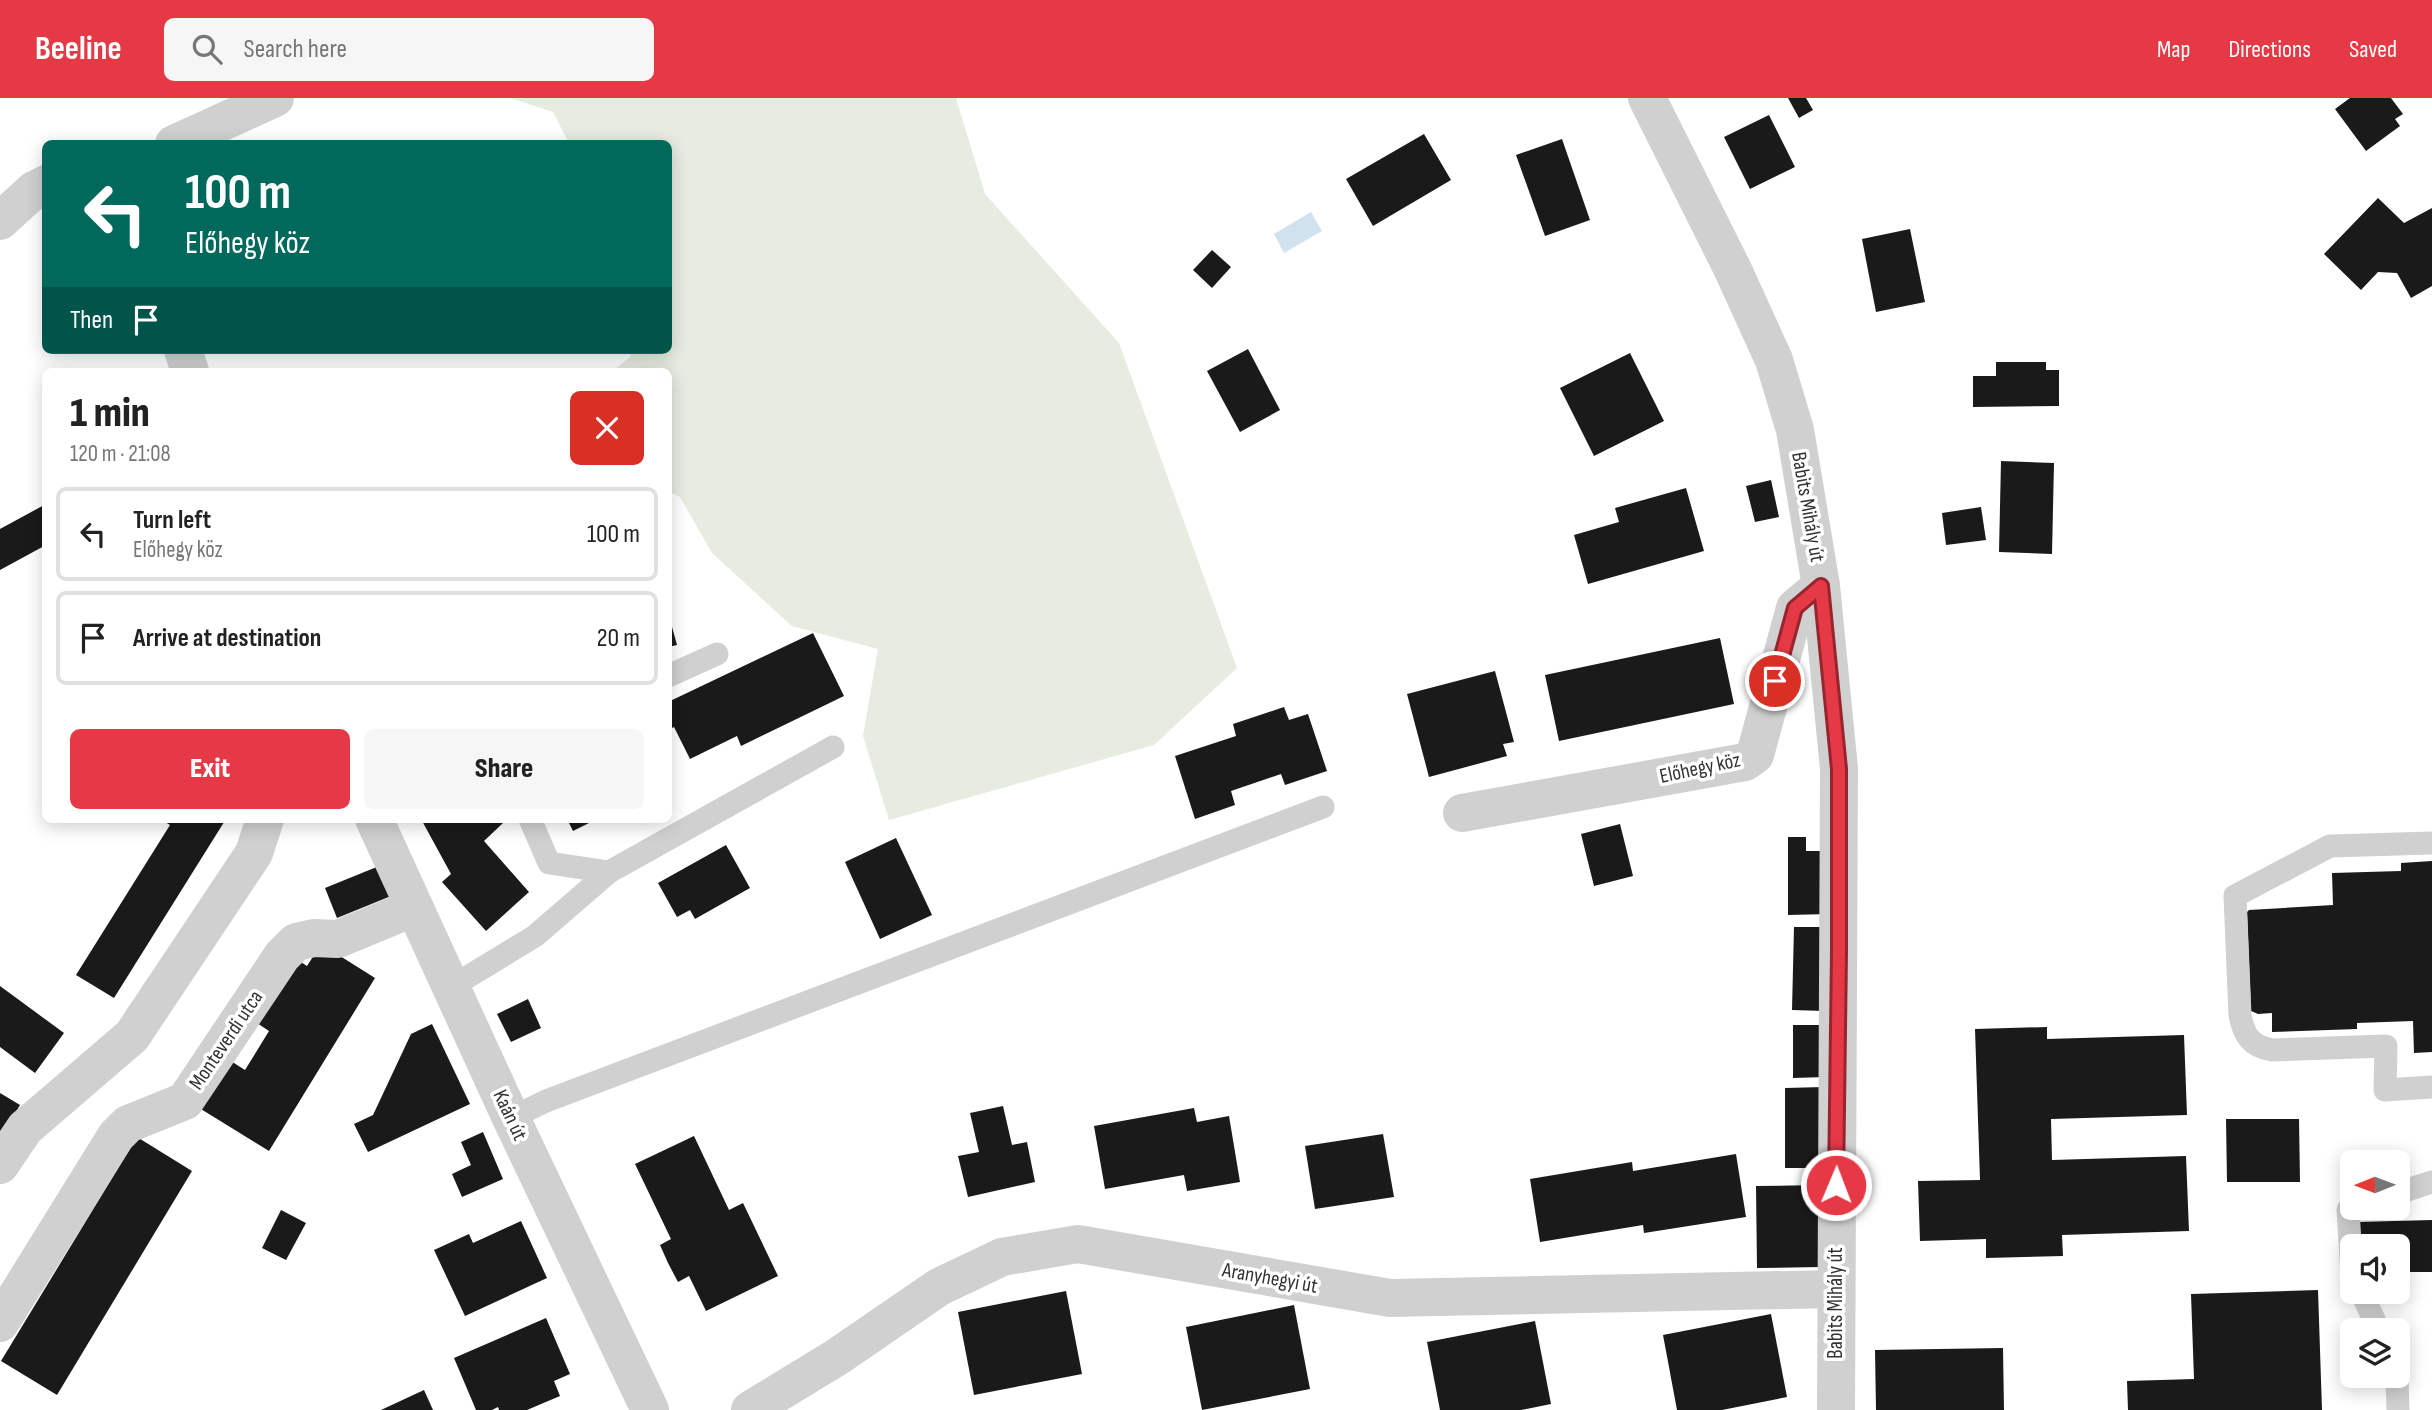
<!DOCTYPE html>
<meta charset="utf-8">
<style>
:root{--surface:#fff;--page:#f6f6f6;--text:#222;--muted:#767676;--line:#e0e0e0;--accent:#e63946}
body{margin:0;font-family:"Sofia Sans Condensed",sans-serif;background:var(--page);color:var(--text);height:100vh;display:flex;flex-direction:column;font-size:26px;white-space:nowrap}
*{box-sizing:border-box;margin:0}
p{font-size:23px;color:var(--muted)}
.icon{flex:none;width:38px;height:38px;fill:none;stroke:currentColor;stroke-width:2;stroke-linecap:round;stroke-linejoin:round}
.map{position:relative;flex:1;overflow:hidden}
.drawer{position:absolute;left:42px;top:270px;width:630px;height:455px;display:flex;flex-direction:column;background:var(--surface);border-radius:10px;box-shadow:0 4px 18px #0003}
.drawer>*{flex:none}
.banner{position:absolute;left:42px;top:42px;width:630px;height:214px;border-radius:10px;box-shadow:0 4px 18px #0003;background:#00695c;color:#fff;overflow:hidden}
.needle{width:46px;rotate:269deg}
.buttons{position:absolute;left:2340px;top:1052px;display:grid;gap:14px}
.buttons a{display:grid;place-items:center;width:70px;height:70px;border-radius:10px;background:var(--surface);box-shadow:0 4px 18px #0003;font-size:35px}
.pin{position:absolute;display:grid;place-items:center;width:60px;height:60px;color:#fff;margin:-30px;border:4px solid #fff;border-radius:50%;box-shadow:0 2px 7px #0007}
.me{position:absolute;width:77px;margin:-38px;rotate:1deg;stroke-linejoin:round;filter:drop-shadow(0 0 5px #0008)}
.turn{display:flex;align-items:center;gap:24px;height:147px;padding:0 28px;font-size:32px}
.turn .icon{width:91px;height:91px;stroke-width:2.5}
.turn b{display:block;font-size:49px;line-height:60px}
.then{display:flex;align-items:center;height:66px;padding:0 28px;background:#0003;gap:14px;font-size:26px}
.round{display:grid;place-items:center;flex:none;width:74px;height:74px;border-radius:10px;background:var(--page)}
.summary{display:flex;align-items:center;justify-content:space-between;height:119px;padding:0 28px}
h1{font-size:42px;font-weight:800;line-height:52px}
.action{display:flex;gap:14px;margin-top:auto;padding:14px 28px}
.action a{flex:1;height:80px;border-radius:10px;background:var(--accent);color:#fff;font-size:28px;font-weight:800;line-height:80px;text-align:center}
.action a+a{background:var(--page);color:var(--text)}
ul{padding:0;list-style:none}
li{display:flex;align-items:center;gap:21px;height:94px;margin:0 14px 10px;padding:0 14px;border:4px solid var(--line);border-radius:10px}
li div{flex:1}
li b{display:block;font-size:26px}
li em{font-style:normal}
header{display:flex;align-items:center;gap:42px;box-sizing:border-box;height:98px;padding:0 35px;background:var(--accent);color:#fff}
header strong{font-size:33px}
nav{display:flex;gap:38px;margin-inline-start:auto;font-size:24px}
.search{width:490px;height:63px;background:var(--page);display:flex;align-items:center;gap:18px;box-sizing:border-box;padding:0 24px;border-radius:10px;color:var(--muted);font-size:26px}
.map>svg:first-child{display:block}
.green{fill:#e6ecdf}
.water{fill:#cfe2ee}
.building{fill:#1a1a1a}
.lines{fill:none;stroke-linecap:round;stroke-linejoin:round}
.service{stroke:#d0d0d0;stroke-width:23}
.minor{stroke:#d0d0d0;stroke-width:38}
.route-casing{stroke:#96252e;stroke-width:18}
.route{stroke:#e63946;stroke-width:12}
.labels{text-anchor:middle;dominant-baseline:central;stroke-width:7;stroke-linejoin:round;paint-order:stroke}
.street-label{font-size:21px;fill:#333;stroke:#fff}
</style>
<header>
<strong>Beeline</strong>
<div class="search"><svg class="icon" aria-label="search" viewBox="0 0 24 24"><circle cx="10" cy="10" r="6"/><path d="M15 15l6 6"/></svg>Search here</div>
<nav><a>Map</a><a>Directions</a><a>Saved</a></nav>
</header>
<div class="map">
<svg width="2432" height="1312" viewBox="0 0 2432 1312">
<rect width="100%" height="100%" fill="#fff"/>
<!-- green -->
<path class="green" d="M510,0H956L985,96L1119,245L1237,570L1154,647L889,722L863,638L878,551L792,528L712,455L680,399L669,394L668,273H613L631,258L630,252H668V46L569,45L553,14Z"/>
<!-- water -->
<path class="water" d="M1311,114L1322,133L1284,155L1274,136Z"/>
<!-- building -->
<g class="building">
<path d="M1788,0H1806L1813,12L1799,20Z"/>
<path d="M2350,0H2391L2403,16L2395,21L2400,28L2366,53L2335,11Z"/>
<path d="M1769,17L1795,69L1750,91L1724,39Z"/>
<path d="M1424,36L1451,82L1373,128L1346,81Z"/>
<path d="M1562,41L1590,122L1545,138L1516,57Z"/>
<path d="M2378,100L2404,125L2432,110V188L2411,200L2397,175L2378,174L2361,192L2324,156Z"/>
<path d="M1910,131L1925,204L1876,214L1862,141Z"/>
<path d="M1212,152L1231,169L1212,190L1193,172Z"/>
<path d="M1248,251L1280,312L1240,334L1207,273Z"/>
<path d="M1630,255L1664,323L1594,358L1560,290Z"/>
<path d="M1996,264H2046V272H2059V308L1973,309V278H1996Z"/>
<path d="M2001,363L2054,365L2052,456L1999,454Z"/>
<path d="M1771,382L1779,419L1755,424L1746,388Z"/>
<path d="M1686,390L1704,453L1588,486L1574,437L1619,424L1615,410Z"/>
<path d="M46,406V447L0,472V431Z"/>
<path d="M1981,409L1986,442L1946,447L1942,415Z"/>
<path d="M669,518L677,547L668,549V519Z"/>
<path d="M813,535L844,598L741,648L737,638L690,661L674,629L668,632V604Z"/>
<path d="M1720,540L1734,606L1559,643L1545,577Z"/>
<path d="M1495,573L1514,644L1503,646L1507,658L1429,679L1407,596Z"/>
<path d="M1284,609L1289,622L1308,616L1327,673L1285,687L1281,676L1231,693L1235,707L1195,721L1175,658L1236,638L1233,626Z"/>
<path d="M160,721H226L114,900L76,877L170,727Z"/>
<path d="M421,721H501L503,725L484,743L529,794L486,833L442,784L451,776Z"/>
<path d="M567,721H597L573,733Z"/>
<path d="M1620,726L1633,778L1594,788L1581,736Z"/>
<path d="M1788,739H1806V753H1829V816L1788,817Z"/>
<path d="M896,740L932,817L880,841L845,764Z"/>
<path d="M726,747L750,790L695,821L690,812L677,819L658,785Z"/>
<path d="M2432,763V954L2414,955L2413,923L2357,925V931L2272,934V915L2258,916L2251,913L2247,814L2249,812L2333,807L2332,775L2401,773V765Z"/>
<path d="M384,766L396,796L337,820L325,790Z"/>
<path d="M1794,829H1826L1824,913L1792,912Z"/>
<path d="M321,846L375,880L269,1053L196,1008L226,960L245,972L269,933L254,923L293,859L307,868Z"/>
<path d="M0,888L64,935L35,975L0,949Z"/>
<path d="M528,901L541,930L511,944L497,916Z"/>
<path d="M432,926L470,1006L368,1054L354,1026L373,1017L411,936Z"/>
<path d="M1793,927H1825L1826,979L1793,980Z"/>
<path d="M2047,929V941L2184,937L2187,1017L2051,1021L2052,1062L2186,1058L2189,1133L2062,1137L2063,1158L1986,1160V1141L1920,1143L1918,1083L1980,1082L1975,931Z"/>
<path d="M1824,989V1070H1785V990Z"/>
<path d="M0,995L20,1007L0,1041Z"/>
<path d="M1003,1008L1012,1047L1027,1044L1035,1084L968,1099L958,1058L979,1054L970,1015Z"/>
<path d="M1194,1010L1197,1024L1229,1018L1240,1084L1187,1093L1184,1077L1105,1091L1094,1028Z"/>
<path d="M2226,1021H2299L2300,1084H2227Z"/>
<path d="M483,1034L503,1081L462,1099L452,1076L471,1067L461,1044Z"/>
<path d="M1383,1036L1394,1099L1315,1111L1305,1048Z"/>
<path d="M694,1038L729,1112L743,1105L778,1178L706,1213L689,1178L678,1184L668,1165L660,1147L671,1141L635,1066Z"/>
<path d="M137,1039L192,1073L57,1297L1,1263Z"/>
<path d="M1736,1056L1746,1119L1644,1135L1643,1127L1540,1144L1530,1081L1632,1064L1633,1073Z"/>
<path d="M1820,1087L1821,1169L1757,1170L1756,1088Z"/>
<path d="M281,1112L306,1125L286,1162L262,1150Z"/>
<path d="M2432,1122V1174H2398V1148H2357V1124Z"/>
<path d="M521,1123L547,1180L465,1218L434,1152L469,1136L473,1145Z"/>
<path d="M2318,1192L2322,1312H2128L2127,1283L2194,1281L2191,1196Z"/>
<path d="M1066,1193L1082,1276L974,1297L958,1214Z"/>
<path d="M1294,1207L1310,1291L1202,1312L1186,1229Z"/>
<path d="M1771,1216L1787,1299L1722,1312H1677L1663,1237Z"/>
<path d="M546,1220L570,1276L554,1283L560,1298L527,1312H499L498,1309L492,1312H476L454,1260Z"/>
<path d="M1535,1223L1551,1306L1521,1312H1440L1427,1244Z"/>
<path d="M2003,1250L2004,1312H1876L1875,1252Z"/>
<path d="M424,1292L433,1312H381Z"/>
</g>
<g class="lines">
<!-- service -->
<g class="service">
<path d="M668,578L717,556"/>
<path d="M530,721L549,765L609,774"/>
<path d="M2432,745L2330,748L2235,798L2240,917C2244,938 2251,948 2272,952L2386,948L2385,992L2432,989"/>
<path d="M451,889L535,838L609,774L833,649"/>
<path d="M511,1020L546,1003L1323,709"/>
<path d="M2398,1095L2432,1084"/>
<path d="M2352,1176L2348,1112L2355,1110"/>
<path d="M2361,1194L2379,1232"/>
<path d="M2397,1278L2398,1312"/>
</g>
<!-- minor -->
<g class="minor">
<path d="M1647,0L1733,172L1774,262L1795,332L1821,488L1839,671L1836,1312"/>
<path d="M174,46L275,0"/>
<path d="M0,123L34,92L46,86"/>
<path d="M183,252L190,273"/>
<path d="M1462,715L1745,664L1755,657L1795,510L1821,488"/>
<path d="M374,721L511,1020L650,1312"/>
<path d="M0,1067L25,1030L132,938L254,755L265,721"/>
<path d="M0,1225L116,1038L128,1026L185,1003L282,858L296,844L314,840L338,841L413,810"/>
<path d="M750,1312L837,1259L939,1189L1002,1159L1078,1146L1390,1200L1835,1191"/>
</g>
</g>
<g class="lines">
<defs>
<path id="route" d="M1775,583L1795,510L1821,488L1839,671V853L1836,1087"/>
</defs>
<!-- route casing -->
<use href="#route" class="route-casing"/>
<!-- route -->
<use href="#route" class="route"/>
</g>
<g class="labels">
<!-- street labels -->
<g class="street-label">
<text transform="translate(1808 409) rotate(80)">Babits Mihály út</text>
<text transform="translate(1700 670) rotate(-12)">Előhegy köz</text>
<text transform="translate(226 942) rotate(-56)">Monteverdi utca</text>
<text transform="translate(510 1017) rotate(65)">Kaán út</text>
<text transform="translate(1270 1180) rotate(10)">Aranyhegyi út</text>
<text transform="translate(1835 1205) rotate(-90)">Babits Mihály út</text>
</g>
</g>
</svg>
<div class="buttons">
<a><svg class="needle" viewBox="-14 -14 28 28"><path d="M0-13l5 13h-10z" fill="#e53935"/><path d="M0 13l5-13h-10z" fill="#767676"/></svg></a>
<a><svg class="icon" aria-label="sound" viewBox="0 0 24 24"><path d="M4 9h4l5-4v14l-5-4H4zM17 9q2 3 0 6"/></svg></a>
<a><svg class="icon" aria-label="layers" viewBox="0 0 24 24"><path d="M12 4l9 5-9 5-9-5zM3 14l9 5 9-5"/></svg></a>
</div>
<div class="pin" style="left:1775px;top:583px;background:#d93025"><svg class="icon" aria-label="arrive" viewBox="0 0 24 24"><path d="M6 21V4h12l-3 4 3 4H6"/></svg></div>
<svg class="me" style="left:1836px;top:1087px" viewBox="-20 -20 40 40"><circle r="17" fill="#e63946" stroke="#fff" stroke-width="3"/><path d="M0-11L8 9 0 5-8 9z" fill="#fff"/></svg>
<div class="banner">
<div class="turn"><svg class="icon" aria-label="left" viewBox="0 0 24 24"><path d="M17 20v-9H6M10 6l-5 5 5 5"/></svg><div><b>100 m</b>Előhegy köz</div></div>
<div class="then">Then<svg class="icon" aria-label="arrive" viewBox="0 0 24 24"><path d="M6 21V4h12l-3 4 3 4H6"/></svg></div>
</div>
<section class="drawer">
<div class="summary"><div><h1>1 min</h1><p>120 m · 21:08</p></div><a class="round" style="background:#d93025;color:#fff"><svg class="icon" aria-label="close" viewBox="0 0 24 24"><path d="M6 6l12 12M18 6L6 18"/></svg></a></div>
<ul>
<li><svg class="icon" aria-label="left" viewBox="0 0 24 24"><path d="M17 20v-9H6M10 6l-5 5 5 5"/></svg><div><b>Turn left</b><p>Előhegy köz</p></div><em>100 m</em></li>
<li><svg class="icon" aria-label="arrive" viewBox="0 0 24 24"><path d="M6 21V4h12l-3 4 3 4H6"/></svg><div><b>Arrive at destination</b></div><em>20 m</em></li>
</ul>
<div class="action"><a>Exit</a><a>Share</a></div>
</section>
</div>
